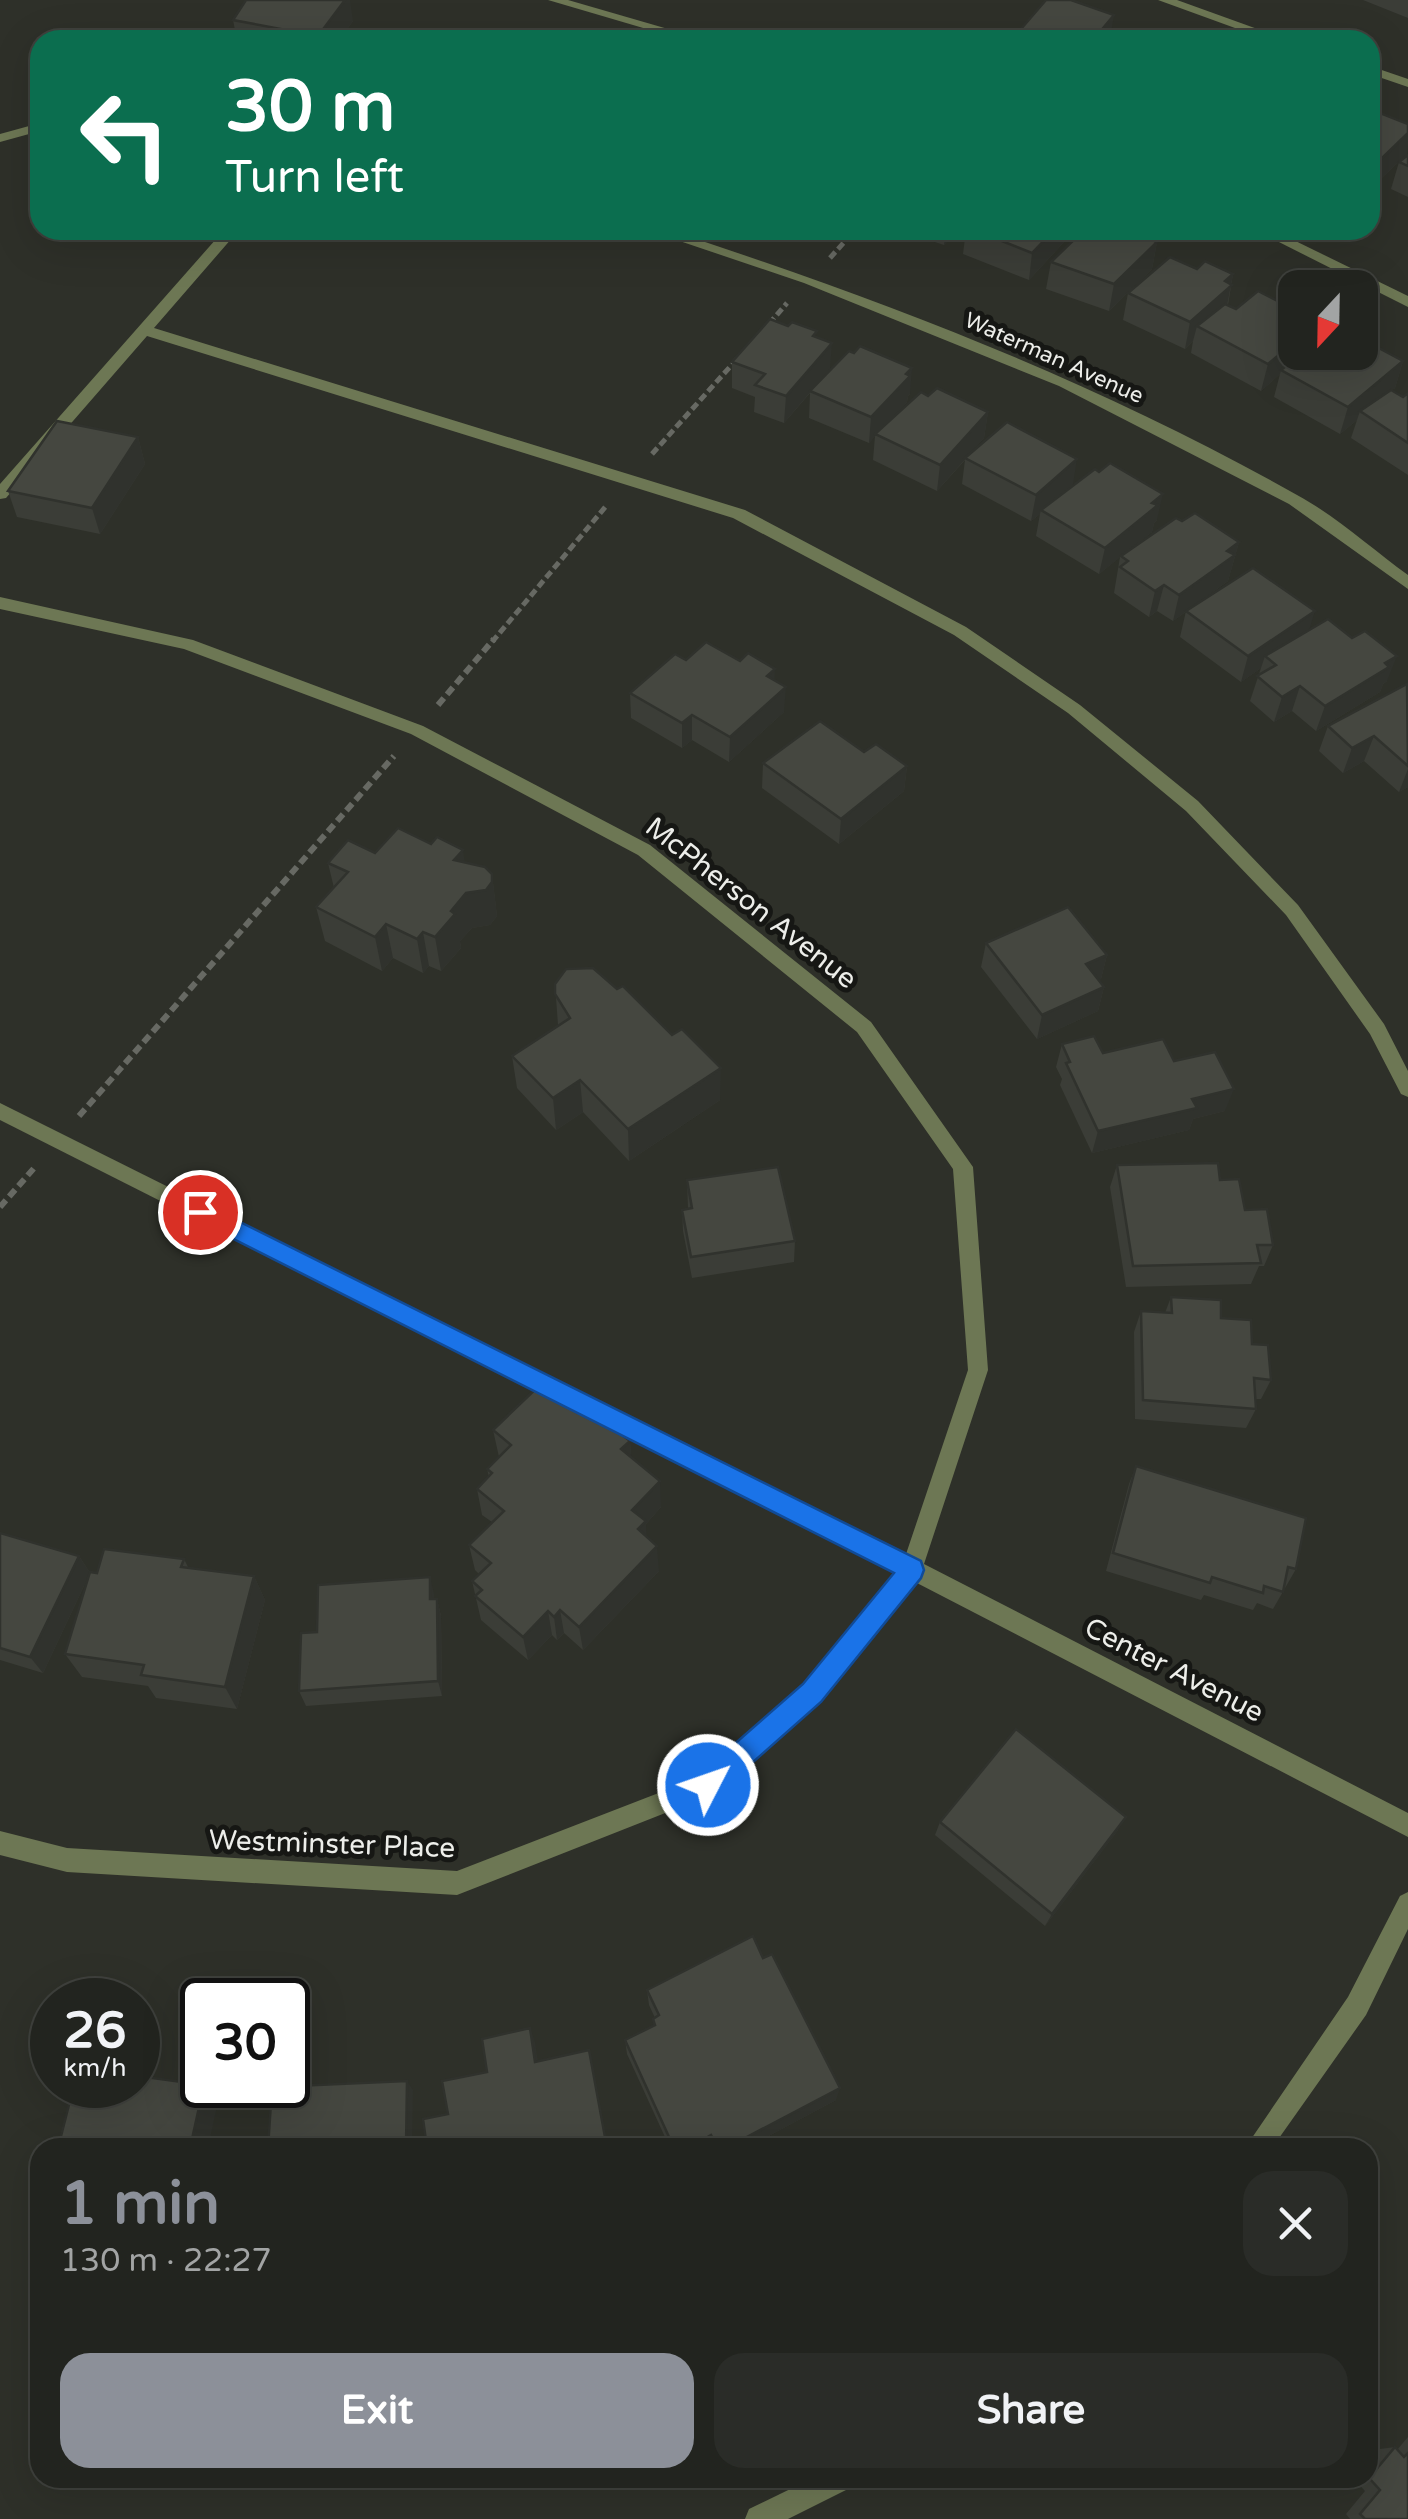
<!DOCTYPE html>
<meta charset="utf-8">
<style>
:root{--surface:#22241f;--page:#2a2c28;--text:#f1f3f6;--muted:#a2a4a4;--line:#3f413d;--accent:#8c9099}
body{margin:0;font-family:"Varela Round",sans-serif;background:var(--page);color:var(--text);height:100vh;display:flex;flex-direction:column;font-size:38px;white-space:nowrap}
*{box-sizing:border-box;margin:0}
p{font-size:32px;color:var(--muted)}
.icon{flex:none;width:55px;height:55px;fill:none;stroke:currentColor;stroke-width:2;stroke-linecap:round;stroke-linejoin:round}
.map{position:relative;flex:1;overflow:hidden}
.drawer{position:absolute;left:30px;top:2138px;width:1348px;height:350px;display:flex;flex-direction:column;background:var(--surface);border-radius:30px;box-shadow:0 10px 40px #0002,0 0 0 2px var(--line)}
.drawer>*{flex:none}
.hud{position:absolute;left:30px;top:30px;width:1350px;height:210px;border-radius:30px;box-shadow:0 10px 40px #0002,0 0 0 2px var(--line);background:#0b6e4f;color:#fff;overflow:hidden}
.needle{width:65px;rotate:202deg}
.fabs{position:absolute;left:1278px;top:270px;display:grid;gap:20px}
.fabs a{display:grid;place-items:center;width:100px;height:100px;border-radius:20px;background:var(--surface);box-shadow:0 10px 40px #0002,0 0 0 2px var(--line);font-size:50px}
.speed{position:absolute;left:30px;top:1978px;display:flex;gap:20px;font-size:50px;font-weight:700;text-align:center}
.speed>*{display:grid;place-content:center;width:130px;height:130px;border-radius:50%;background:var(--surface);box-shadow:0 10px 40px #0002,0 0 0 2px var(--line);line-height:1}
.speed small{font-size:25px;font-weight:400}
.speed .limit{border:5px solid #111;border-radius:15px;background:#fff;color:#111}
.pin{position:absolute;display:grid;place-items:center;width:85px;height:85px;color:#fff;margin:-42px;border:5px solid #fff;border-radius:50%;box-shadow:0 2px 10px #0007}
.me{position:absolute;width:110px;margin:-55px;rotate:49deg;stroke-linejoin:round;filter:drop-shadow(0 0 8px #0008)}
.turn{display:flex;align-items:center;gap:35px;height:210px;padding:0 30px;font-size:45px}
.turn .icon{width:130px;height:130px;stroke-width:2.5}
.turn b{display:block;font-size:70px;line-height:85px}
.round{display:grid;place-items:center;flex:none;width:105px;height:105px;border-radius:30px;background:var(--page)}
.headline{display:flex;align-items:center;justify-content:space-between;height:170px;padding:0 30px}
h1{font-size:60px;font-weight:700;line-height:75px;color:var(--accent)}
.primary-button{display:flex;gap:20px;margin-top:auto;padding:20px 30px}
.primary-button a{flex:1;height:115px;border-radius:30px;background:var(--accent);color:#fff;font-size:40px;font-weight:700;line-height:115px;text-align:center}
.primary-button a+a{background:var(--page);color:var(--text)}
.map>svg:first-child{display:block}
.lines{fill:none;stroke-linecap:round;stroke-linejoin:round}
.path-far1{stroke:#676963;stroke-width:5;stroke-dasharray:8 4;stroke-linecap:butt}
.path{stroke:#676963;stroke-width:6;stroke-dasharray:9 5;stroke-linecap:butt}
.service{fill:#6d7754;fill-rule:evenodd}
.minor{fill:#6d7754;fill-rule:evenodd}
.wall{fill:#3b3d37}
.shaded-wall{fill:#30322d}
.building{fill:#454740;stroke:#30322d;stroke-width:2.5}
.route{fill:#1a73e8;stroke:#114b97;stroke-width:2.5}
.labels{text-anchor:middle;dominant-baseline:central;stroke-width:10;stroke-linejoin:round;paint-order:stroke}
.far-street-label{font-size:22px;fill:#edeeea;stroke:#161714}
.street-label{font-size:28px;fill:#edeeea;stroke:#161714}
</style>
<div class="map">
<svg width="1408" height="2519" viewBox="0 0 1408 2519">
<rect width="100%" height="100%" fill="#2e3029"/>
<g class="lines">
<!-- path-far1 -->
<g class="path-far1">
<path d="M830,258L855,230"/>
<path d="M769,324L787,303"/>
<path d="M652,454L737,359"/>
<path d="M492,642L607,505"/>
</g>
<!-- path -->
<g class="path">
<path d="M438,705L494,639"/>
<path d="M79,1116L394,756"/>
<path d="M0,1207L35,1167"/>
</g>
<!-- service -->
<g class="service">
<path d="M548,0H568L706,40H684Z"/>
<path d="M224,230H239L154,328L745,510L966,627L1080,705L1198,801L1298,905L1384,1024L1408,1071V1097L1401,1094L1370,1034L1286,915L1186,811L1068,713L954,635L733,518L147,336L6,498L0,499V484Z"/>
<path d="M1255,230H1273L1408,296V307Z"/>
<path d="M0,1103L920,1562L923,1569L920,1576L912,1579L904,1576L0,1120Z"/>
<path d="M1408,1892V1929L1366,2015L1272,2148H1245L1348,1997L1400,1896Z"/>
<path d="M813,2478H853L850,2488L788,2519H745L749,2509Z"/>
</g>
<!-- minor -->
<g class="minor">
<path d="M1158,0H1177L1288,40H1268Z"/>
<path d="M1370,66L1408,79V87L1370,74Z"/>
<path d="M40,123V131L0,142V134Z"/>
<path d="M647,230H668C885,300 1099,383 1297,495C1336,516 1372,549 1408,575V589L1289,504L1059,386L804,283Z"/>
<path d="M0,597L193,640L423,726L650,845L871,1022L973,1167L988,1370L924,1564L1408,1813V1837L915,1582L820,1701L716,1793L457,1895L67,1872L0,1855V1831L67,1848L457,1871L700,1777L804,1685L903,1563L968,1370L953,1169L857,1032L638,855L411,734L184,649L0,609Z"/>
</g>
</g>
<!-- wall -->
<g class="wall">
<path d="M1363,0H1408V18Z"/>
<path d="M233,20L353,21L339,40H237Z"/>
<path d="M1021,29L1110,40H1020Z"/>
<path d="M1370,109L1408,124L1407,154L1371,188Z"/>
<path d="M1408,155V197L1391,189L1399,162Z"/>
<path d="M898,230H957L944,245Z"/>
<path d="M966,230H1066L1064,242L1029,280L963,254Z"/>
<path d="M1157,242L1152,269L1109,311L1046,289L1051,262Z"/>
<path d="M1197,269L1233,274L1228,305L1295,352L1403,361L1395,388L1392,390L1403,397L1408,393V475L1351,438L1357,420L1340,434L1274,397L1280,374L1261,391L1191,353L1193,341L1185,349L1123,320L1128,293Z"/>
<path d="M817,337L830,369L820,381L910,394L908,396L907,402L891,419L928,396L988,412L984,438L972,451L1073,485L1157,520L1154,523L1152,532L1133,547L1182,521L1239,542L1228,581L1173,621L1157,611L1149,617L1114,593L1120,557L1099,574L1036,536L1040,514L1031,521L962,484L965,460L937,491L873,460L875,436L869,443L809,418L810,393L784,423L754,412L755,397L732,388V362Z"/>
<path d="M138,437L145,464L100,534L17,517L8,491Z"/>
<path d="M1186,611L1309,630L1387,681L1383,684L1380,692L1316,731L1292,711L1274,722L1250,701L1261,668L1241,682L1180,637Z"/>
<path d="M686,660L775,681L784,712L729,762L692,740L682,748L631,718L630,693Z"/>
<path d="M1408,684V787L1399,792L1364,761L1343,773L1319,751L1328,726Z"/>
<path d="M864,752L907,766L904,791L839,844L762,788L763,763Z"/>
<path d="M375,853L465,862L492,874L497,916L490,925L472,928L460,941L461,948L441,971L429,966L423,973L393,958L382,971L325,941L316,907L334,888L328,863Z"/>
<path d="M986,943L1107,955L1101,979L1098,980L1104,987L1098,1011L1037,1039L981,967Z"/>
<path d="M555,984L720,1100L629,1161L583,1112L556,1130L517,1088L512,1056L558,1025Z"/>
<path d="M1062,1044L1103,1053L1174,1061L1225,1111L1193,1119L1189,1130L1092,1153L1060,1085L1062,1079L1056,1067Z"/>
<path d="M1117,1165L1220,1180L1273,1245L1264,1266H1259L1251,1284L1126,1287L1110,1187Z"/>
<path d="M687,1180L795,1241L794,1262L692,1278L683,1231L682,1210L688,1209Z"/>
<path d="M1171,1297L1221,1318L1252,1344L1271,1380L1261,1399H1255L1256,1409L1246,1428L1135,1419L1134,1332L1141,1311L1165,1313Z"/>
<path d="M571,1404L630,1441L631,1457L661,1507L646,1524V1537L659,1571L583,1650L564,1633L557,1640L552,1635L528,1660L481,1620L472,1581L479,1574L475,1570L469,1545L492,1522L482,1515L477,1489L489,1477L487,1469L499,1457L493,1430Z"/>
<path d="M1136,1466L1296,1569L1273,1609L1257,1603L1253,1610L1204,1595L1201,1600L1106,1571L1129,1484Z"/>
<path d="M0,1533L79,1556L90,1573L43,1673L0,1660Z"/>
<path d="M184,1559L188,1567L254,1576L265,1600L237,1709L156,1698L148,1686L82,1677L65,1654L97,1573Z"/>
<path d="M434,1594V1599H437L441,1616L442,1696L306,1706L299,1691L317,1632Z"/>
<path d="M940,1822L1118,1830L1045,1926L935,1835Z"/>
<path d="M763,1958L836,2100L746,2148H670L627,2054L625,2040L654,2026L653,2019L655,2018L649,2005L647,1990Z"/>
<path d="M1408,2437V2519H1350L1346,2514L1365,2491L1354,2479L1355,2478H1368V2463L1380,2449L1395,2447L1397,2450Z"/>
</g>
<!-- shaded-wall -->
<g class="shaded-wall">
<path d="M345,0H350L353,21L339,40H318V36Z"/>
<path d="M1114,15L1110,40H1093Z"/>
<path d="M1408,133L1407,154L1371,188L1379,161Z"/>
<path d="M946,230H957L944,245Z"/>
<path d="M1054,230H1066L1064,242L1029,280L1032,253Z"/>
<path d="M1157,242L1152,269L1109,311L1114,284Z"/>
<path d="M1233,274L1226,311L1197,326L1193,341L1185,349L1190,322Z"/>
<path d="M1295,341V352H1306L1281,370L1280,374L1261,391L1268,364Z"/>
<path d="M832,343L830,369L784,423L786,396Z"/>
<path d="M1403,361L1395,388L1364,414L1360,411L1357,420L1340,434L1348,407Z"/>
<path d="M912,368L910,394L908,396L907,402L869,443L871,417Z"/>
<path d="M988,412L984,438L937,491L940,465Z"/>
<path d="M138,437L145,464L100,534L92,508Z"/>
<path d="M1077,459L1073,485L1041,510L1040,514L1031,521L1036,495Z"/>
<path d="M1163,494L1157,520L1154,523L1152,532L1099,574L1105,548Z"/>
<path d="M1239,542L1228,581L1173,621L1179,595L1227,551Z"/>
<path d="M1164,585L1157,611L1149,617L1155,591Z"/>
<path d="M1315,611L1307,637L1265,656L1261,668L1241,682L1248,656Z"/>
<path d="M1397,656L1387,681L1383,684L1380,692L1316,731L1325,706Z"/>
<path d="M775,669L774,694L767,676Z"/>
<path d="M1300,686L1292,711L1274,722L1282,697Z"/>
<path d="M786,687L784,712L729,762L730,737Z"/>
<path d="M692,715V740L682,748V723Z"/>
<path d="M1374,736L1364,761L1343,773L1352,748Z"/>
<path d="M907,766L904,791L839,844L841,819Z"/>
<path d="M1408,769V787L1399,792Z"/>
<path d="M463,850L468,885L454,860Z"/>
<path d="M492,874L497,916L490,925L472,928L460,941L461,948L441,971L435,937L451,911L466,893Z"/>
<path d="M386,924L393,958L382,971L375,937Z"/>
<path d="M423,932L429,966L423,973L417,939Z"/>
<path d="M1107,955L1101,979L1080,988L1086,964Z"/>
<path d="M1104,987L1098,1011L1037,1039L1042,1015Z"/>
<path d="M721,1068L720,1100L629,1161L628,1129Z"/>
<path d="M580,1080L583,1112L556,1130L553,1098Z"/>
<path d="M1234,1089L1225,1111L1193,1119L1189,1130L1092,1153L1098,1131L1192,1099Z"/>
<path d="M630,1441L632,1468L621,1449Z"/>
<path d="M660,1481L661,1507L646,1524L647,1546L639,1554L632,1510Z"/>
<path d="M657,1546L659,1571L583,1650L579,1627Z"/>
<path d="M79,1556L90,1573L43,1673L30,1657Z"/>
<path d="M254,1576L265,1600L237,1709L225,1687Z"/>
<path d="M430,1577L434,1594V1616L430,1599Z"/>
<path d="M437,1599L441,1616L442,1696L438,1681Z"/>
<path d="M560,1610L564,1633L557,1640L554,1617Z"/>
<path d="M548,1611L552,1635L528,1660L523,1637Z"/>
<path d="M1126,1817L1118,1830L1045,1926L1052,1914Z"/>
<path d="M530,2028L535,2042L540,2075L535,2062Z"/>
<path d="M407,2081L413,2090L412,2148H406Z"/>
<path d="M204,2085L219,2097L208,2148H190Z"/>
<path d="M840,2088L836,2100L746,2148H726Z"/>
<path d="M711,2135L710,2148H689Z"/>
</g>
<!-- building -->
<g class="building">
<path d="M246,0H345L318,36L233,20Z"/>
<path d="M1046,0H1071L1114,15L1093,40H1058L1021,29Z"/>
<path d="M1155,31L1177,38L1181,34L1201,40H1147Z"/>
<path d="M1370,109L1408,124V133L1379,161L1370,158Z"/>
<path d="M1408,155V166L1399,162Z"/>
<path d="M974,230H1054L1032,253Z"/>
<path d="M1084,230H1128L1157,242L1114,284L1051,262Z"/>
<path d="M1170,257L1197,269L1205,261L1233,274L1225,281L1232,285L1190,322L1128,293Z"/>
<path d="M1258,291L1295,310V341L1268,364L1197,326L1225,304L1236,309Z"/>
<path d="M770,319L788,326L792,322L817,331L813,336L832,343L786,396L755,385L765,374L732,362Z"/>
<path d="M1373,345L1403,361L1348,407L1281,370L1305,352H1347L1357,358Z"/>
<path d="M860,346L912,368L906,374L910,376L871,417L810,391L849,351L854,353Z"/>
<path d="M937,388L988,412L940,465L875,434L921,392L928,396Z"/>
<path d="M1391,390L1403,397L1408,393V443L1360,411Z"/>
<path d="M57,421L138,437L92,508L8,491Z"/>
<path d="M1007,422L1077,459L1036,495L965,458Z"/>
<path d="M1110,463L1163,494L1152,503L1158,505L1105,548L1041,510L1095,469L1099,472Z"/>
<path d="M1195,513L1239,542L1227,551L1235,555L1179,595L1164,585L1155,591L1120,567L1128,561L1121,556L1176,518L1182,521Z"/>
<path d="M1253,568L1315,611L1248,656L1186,611Z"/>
<path d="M1328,619L1352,638L1365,631L1397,656L1385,663L1389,667L1325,706L1300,686L1282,697L1257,676L1276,665L1265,656Z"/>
<path d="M706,642L740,661L748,653L775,669L767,676L786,687L730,737L692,715L682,723L630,693L675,654L686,660Z"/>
<path d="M1407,684L1408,766L1374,736L1352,748L1328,726Z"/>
<path d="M820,721L864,752L876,744L907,766L841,819L763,763Z"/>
<path d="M398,828L431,844L437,837L463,850L454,860L485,867L492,874V882L486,890L466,893L451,911L455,914L435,937L423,932L417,939L386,924L375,937L316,907L348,872L328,863L348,840L375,853Z"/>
<path d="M1068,907L1107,955L1086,964L1104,987L1042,1015L986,943Z"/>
<path d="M593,968L617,989L623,986L672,1035L682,1029L721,1068L628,1129L580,1080L553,1098L512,1056L570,1018L555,994V984L566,969Z"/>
<path d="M1094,1036L1103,1053L1163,1039L1174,1061L1215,1052L1234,1089L1192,1099L1197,1108L1098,1131L1066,1063L1070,1062L1062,1044Z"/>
<path d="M1218,1163L1220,1180L1239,1179L1245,1210L1267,1209L1273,1245H1257L1261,1263L1133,1266L1117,1165Z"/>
<path d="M778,1167L795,1241L691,1257L682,1210L692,1208L687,1180Z"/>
<path d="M1171,1297L1221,1300V1318L1251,1320L1252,1344L1268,1345L1271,1380L1254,1378L1256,1409L1143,1400L1141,1311L1172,1313Z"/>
<path d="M543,1382L571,1404L577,1399L630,1441L621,1449L660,1481L632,1510L646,1521L638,1529L657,1546L579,1627L560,1610L554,1617L548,1611L523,1637L475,1596L482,1590L472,1581L491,1563L469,1545L504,1511L477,1489L492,1473L487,1469L511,1445L493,1430Z"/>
<path d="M1136,1466L1306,1518L1296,1569L1288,1567L1283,1592L1264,1586L1263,1593L1212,1577L1210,1583L1113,1553Z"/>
<path d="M0,1533L79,1556L30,1657L0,1648Z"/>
<path d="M104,1549L184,1559L181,1567L254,1576L225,1687L141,1675L144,1665L65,1654L90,1572L97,1573Z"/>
<path d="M430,1577V1599H437L438,1681L299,1691L301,1633L317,1632L318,1585Z"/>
<path d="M1016,1729L1126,1817L1052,1914L940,1822Z"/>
<path d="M753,1936L763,1958L772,1954L840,2088L726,2148H718L711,2135L689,2148H674L625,2040L655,2025L653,2019L659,2015L647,1990Z"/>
<path d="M530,2028L535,2062L589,2050L607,2148H427L423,2119L448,2114L442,2081L487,2072L482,2039Z"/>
<path d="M138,2076L204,2085L190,2148H58L74,2085H138Z"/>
<path d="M407,2081L406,2148H268L272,2087Z"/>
<path d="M1395,2447L1404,2457L1408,2453V2519H1365L1360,2514L1380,2490L1369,2478Z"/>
</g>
<!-- route -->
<path class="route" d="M200,1202L921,1561L924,1570L921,1578L821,1702L717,1794L708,1798L698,1794L694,1785L698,1776L803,1684L894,1573L192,1218L189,1212L192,1205Z"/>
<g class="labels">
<!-- far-street labels -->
<g class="far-street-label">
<text transform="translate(1054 358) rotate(24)">Waterman Avenue</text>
</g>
<!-- street labels -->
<g class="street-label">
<text transform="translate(751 903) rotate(38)">McPherson Avenue</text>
<text transform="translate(1174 1670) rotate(27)">Center Avenue</text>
<text transform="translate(332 1844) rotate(2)">Westminster Place</text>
</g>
</g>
</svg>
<div class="fabs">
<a><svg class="needle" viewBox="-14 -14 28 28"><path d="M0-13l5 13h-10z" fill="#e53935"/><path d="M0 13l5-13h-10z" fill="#a2a4a4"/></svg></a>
</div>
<div class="speed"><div>26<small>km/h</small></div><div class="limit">30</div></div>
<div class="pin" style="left:200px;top:1212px;background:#d93025"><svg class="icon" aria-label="arrive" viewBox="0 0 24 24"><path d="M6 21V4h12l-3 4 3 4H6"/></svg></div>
<svg class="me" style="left:708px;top:1785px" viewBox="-20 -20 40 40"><circle r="17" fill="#1a73e8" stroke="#fff" stroke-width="3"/><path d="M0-11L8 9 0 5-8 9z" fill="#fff"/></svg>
<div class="hud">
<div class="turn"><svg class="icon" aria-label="left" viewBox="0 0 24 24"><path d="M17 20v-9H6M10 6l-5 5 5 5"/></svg><div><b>30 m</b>Turn left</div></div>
</div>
<section class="drawer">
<div class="headline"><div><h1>1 min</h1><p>130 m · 22:27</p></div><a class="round"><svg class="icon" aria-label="close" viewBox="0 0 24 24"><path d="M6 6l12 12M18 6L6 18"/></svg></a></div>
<div class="primary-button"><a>Exit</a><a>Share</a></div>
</section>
</div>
